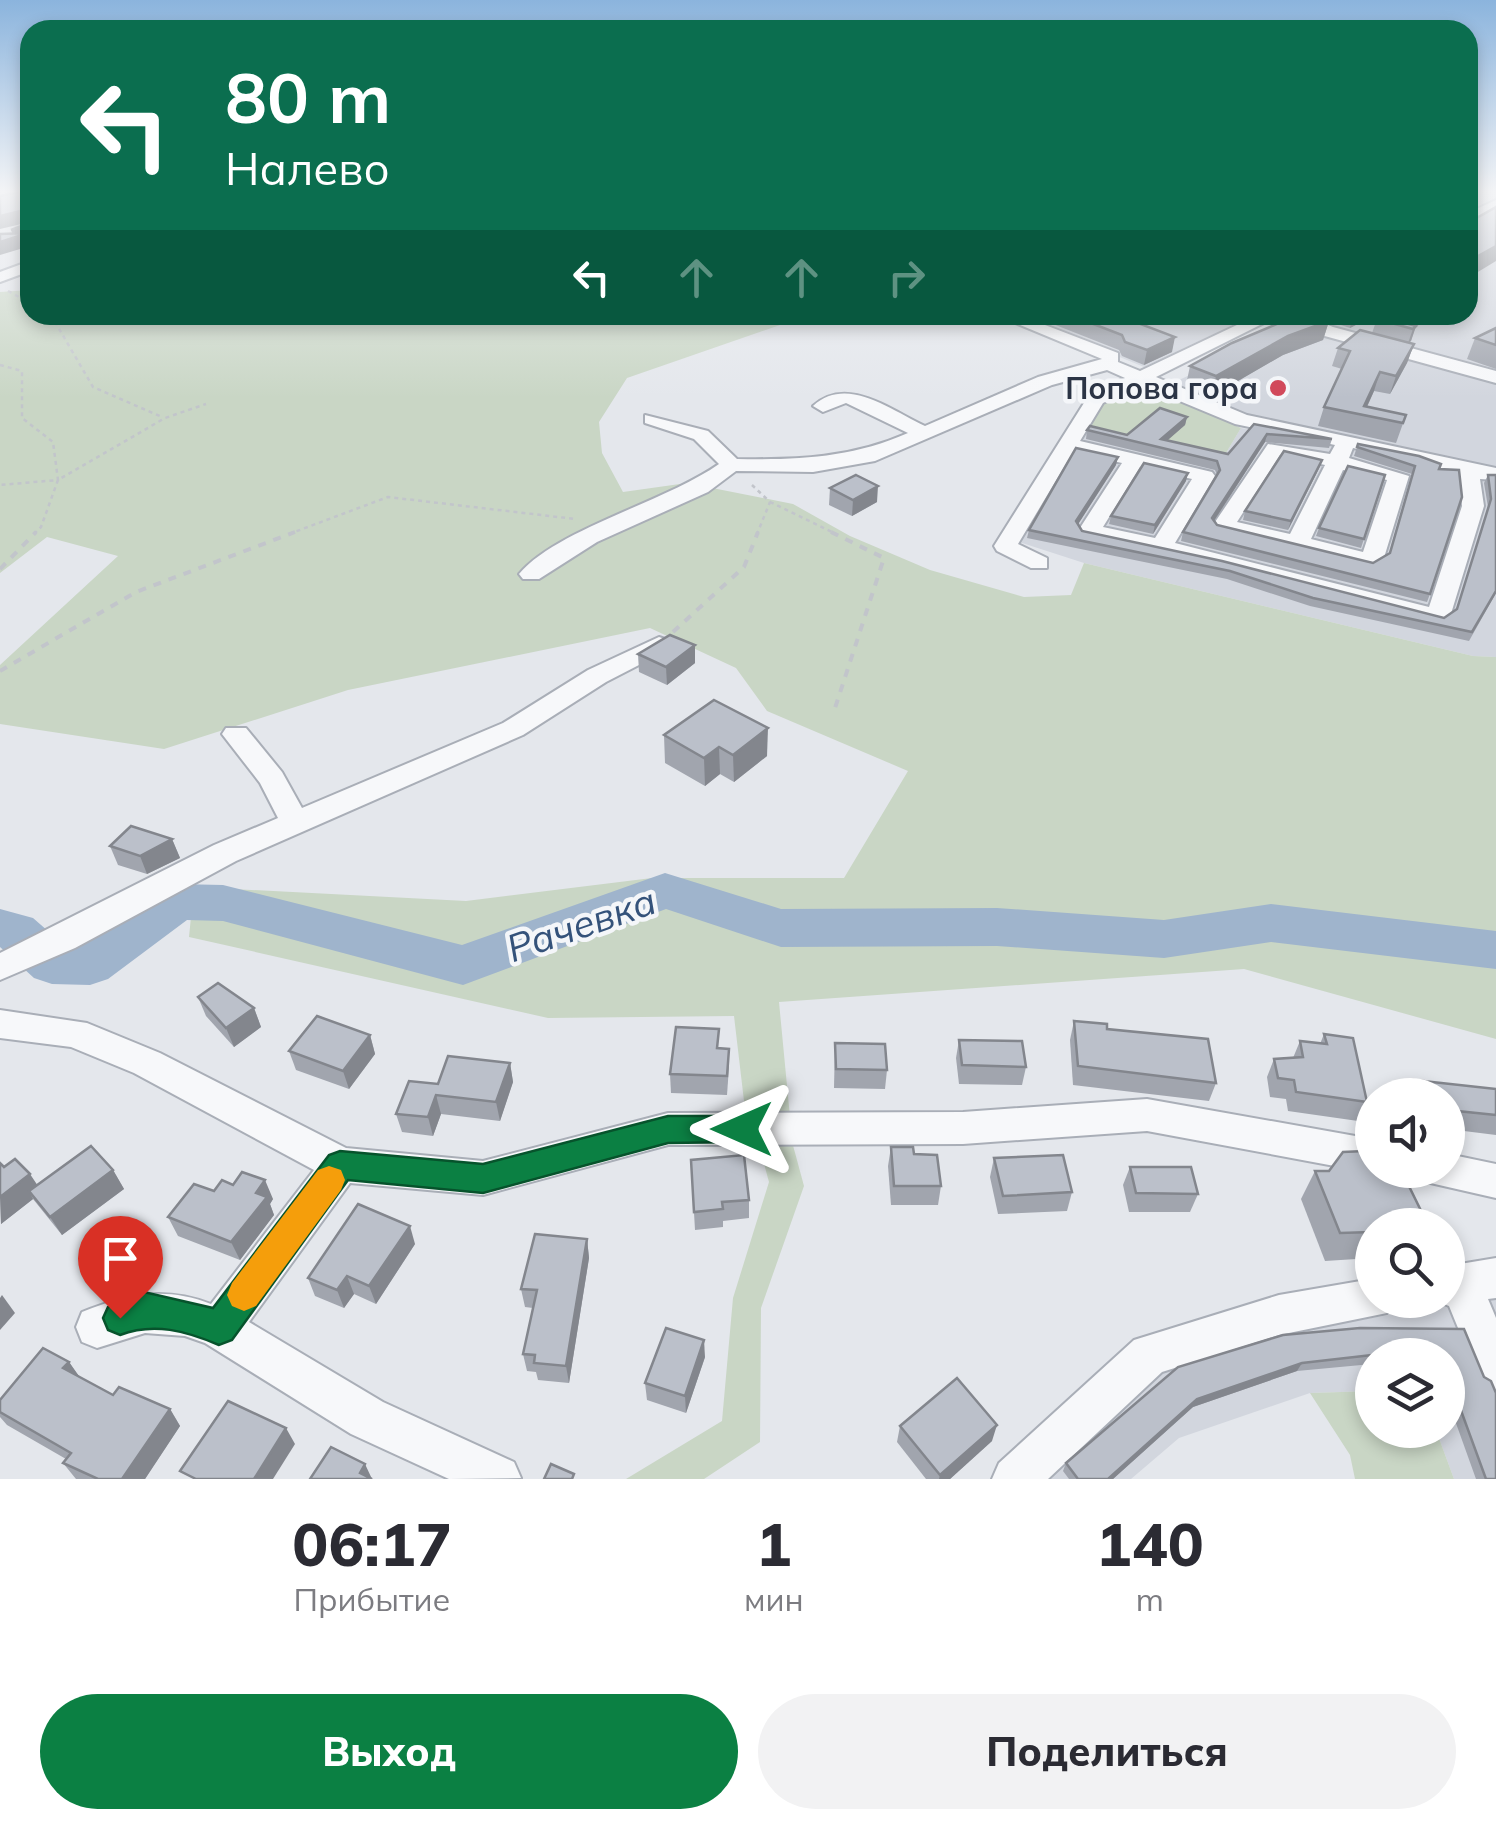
<!DOCTYPE html>
<html lang="ru">
<meta charset="utf-8">
<style>
:root{--surface:#fff;--page:#f2f2f3;--text:#2b2b33;--muted:#7c7c81;--accent:#0b8043}
body{margin:0;font-family:Mulish,sans-serif;background:var(--page);color:var(--text);height:100vh;display:flex;flex-direction:column;font-size:38px;white-space:nowrap}
*{box-sizing:border-box;margin:0}
p{font-size:32px;color:var(--muted)}
.icon{flex:none;width:55px;height:55px;fill:none;stroke:currentColor;stroke-width:2;stroke-linecap:round;stroke-linejoin:round}
.map{position:relative;height:1479px;overflow:hidden}
.details{display:flex;flex-direction:column;background:var(--surface);flex:1}
.details>*{flex:none}
.guide{position:absolute;left:20px;top:20px;width:1458px;height:305px;border-radius:30px;box-shadow:0 5px 15px #0003;background:#0b6e4f;color:#fff;overflow:hidden}
.fabs{position:absolute;left:1355px;top:1078px;display:grid;gap:20px}
.fabs a{display:grid;place-items:center;width:110px;height:110px;border-radius:50%;background:var(--surface);box-shadow:0 5px 15px #0003;font-size:50px}
.pin{position:absolute;display:grid;place-items:center;width:85px;height:85px;color:#fff;margin:-102px -42px;border-radius:50% 50% 50% 0;rotate:-45deg;box-shadow:0 0 10px #0007}
.pin .icon{rotate:45deg}
.me{position:absolute;width:110px;margin:-55px;rotate:270deg;stroke-linejoin:round;filter:drop-shadow(0 0 8px #0008)}
.turn{display:flex;align-items:center;gap:35px;height:210px;padding:0 40px;font-size:45px}
.turn .icon{width:130px;height:130px;stroke-width:2.5}
.turn b{display:block;font-size:70px;line-height:85px}
.lanes{display:flex;align-items:center;height:95px;padding:0 40px;background:#0003;justify-content:center;gap:50px;direction:ltr}
.lanes .off{opacity:.35}
.eta{display:flex;justify-content:space-evenly;align-items:center;height:170px;text-align:center}
.eta b{font-size:60px;font-weight:800;line-height:70px}
.action{display:flex;gap:20px;margin-top:auto;padding:20px 40px}
.action a{flex:1;height:115px;border-radius:60px;background:var(--accent);color:#fff;font-size:40px;font-weight:800;line-height:115px;text-align:center}
.action a+a{background:var(--page);color:var(--text)}
.map>svg:first-child{display:block}
.built{fill:#d2d6de}
.green{fill:#c9d6c5}
.lines{fill:none;stroke-linecap:round;stroke-linejoin:round}
.river{fill:#9fb4cc;fill-rule:evenodd}
.minor-casing{stroke:#a9aeb7;stroke-width:4}
.path-far1{stroke:#c2c5cb;stroke-width:2.5;stroke-dasharray:4 4;stroke-linecap:butt}
.path{stroke:#c2c5cb;stroke-width:4;stroke-dasharray:8 8;stroke-linecap:butt}
.minor{fill:#f7f8fa;fill-rule:evenodd}
.wall{fill:#a1a5ae}
.shaded-wall{fill:#83868d}
.building{fill:#bbc0ca;stroke:#83868d;stroke-width:2.5}
.route{fill:#0b8043;stroke:#07532c;stroke-width:2.5}
.slow{fill:#f59e0b}
.poi-dot{fill:#d1495b;stroke:#f4f6f9;stroke-width:4}
.labels{text-anchor:middle;dominant-baseline:central;stroke-width:9;stroke-linejoin:round;paint-order:stroke}
.far-poi-label{font-size:30px;font-weight:bold;fill:#2b3445;stroke:#f4f6f9;text-anchor:end}
.water-label{font-size:38px;font-style:italic;fill:#34527a;stroke:#f4f6f9}
</style>
<div class="map">
<svg width="1496" height="1479" viewBox="0 0 1496 1479">
<rect width="100%" height="100%" fill="#e4e7ec"/>
<!-- built -->
<g class="built">
<path d="M1496,222V373L1323,325L1318,317L1468,315V236Z"/>
<path d="M1017,315H1254L1144,367Z"/>
<path d="M1299,325L1496,382V468L1245,417L1168,385Z"/>
<path d="M1241,428L1496,478V657L1473,656L1084,563L1016,541L1089,430L1220,463Z"/>
<path d="M1496,1291V1479H1454L1436,1430H1448V1355H1372V1391L1310,1393L1179,1438L1131,1479H1048L1161,1365L1223,1344L1406,1312Z"/>
</g>
<!-- green -->
<g class="green">
<path d="M30,290V315H809L627,378L599,422L602,453L623,492L687,483L793,504L850,536L930,570L1024,597L1071,595L1084,563L1473,656L1496,657V1039L1244,969L779,1002L790,1117L746,1118L734,1016L548,1018L189,937L194,887L466,901L652,878H844L908,771L767,711L736,668L650,628L348,690L164,749L0,724V665L118,556L47,537L0,573V292Z"/>
<path d="M1141,385L1241,428L1220,463L1089,430L1101,401Z"/>
<path d="M791,1138L804,1186L761,1308L760,1442L704,1479H626L722,1421L733,1298L769,1182L758,1142Z"/>
<path d="M1372,1391V1430H1436L1454,1479H1355L1350,1455L1310,1393Z"/>
</g>
<g class="lines">
<!-- river -->
<path class="river" d="M665,873L781,909L997,908L1164,920L1271,904L1496,931V969L1271,942L1164,958L997,946L781,947L666,909L463,985L223,921L187,920L108,979L90,985L52,984L34,978L0,947V909L33,918L64,945H81L160,889L177,884L223,885L462,945Z"/>
<defs>
<g id="minor">
<path d="M1496,200V210L1468,222V213Z"/>
<path d="M30,261V271L0,282V272Z"/>
<path d="M996,315H1019L1118,353V362L1140,371L1258,315H1280L1156,377L1247,415L1496,468V480L1480,479L1484,506L1450,617L1438,624L1221,566L1081,536L1078,531L1122,463L1073,452L1018,544L1047,558V568H1031L997,551L994,546L1089,395L1125,378L1107,370L1052,385L875,461L813,472L736,471L708,492L597,542L539,579H523L519,574C557,529 665,502 719,464L694,439L645,423V415L708,431L737,459C798,460 851,458 908,433L846,403L823,412L813,406C847,375 890,410 925,426L1038,377L1102,359ZM1141,385L1235,424L1335,445L1330,454L1268,444L1213,525L1216,530L1371,568L1383,561L1409,476L1349,458L1353,448L1417,461L1459,476L1462,506L1429,607L1175,543L1215,476L1212,472L1080,441L1103,403ZM1280,455L1325,465L1290,534L1237,522ZM1140,467L1192,479L1155,538L1103,527ZM1343,470L1387,480L1363,552L1311,539Z"/>
<path d="M1304,315L1333,327L1496,371V383L1321,335L1284,316Z"/>
<path d="M659,637L668,640L672,645L668,650L606,682L523,735L236,861L75,948L0,980V953L214,845L278,818L260,783L222,734L226,728H246L282,772L302,808L503,723L588,670Z"/>
<path d="M0,1010L87,1023L160,1053L346,1148L483,1161L668,1113L963,1112L1147,1099L1372,1139V1170H1379L1372,1173L1147,1131L963,1144L668,1145L483,1195L350,1183L249,1322L383,1402L514,1462L521,1478L449,1479L351,1434L205,1343L185,1336L145,1333L97,1348L82,1342L76,1327L82,1312C128,1294 164,1286 211,1304L314,1170L134,1073L71,1047L0,1038Z"/>
<path d="M1448,1154L1496,1164V1198L1426,1182L1421,1170H1448Z"/>
<path d="M1496,1258V1298L1488,1299L1496,1318V1391L1481,1384L1449,1306L1434,1300H1448V1266Z"/>
<path d="M1372,1279V1300H1392L1387,1313L1279,1335L1162,1372L1048,1479H992L999,1463L1134,1340L1279,1295Z"/>
</g>
</defs>
<!-- minor casing -->
<use href="#minor" class="minor-casing"/>
<!-- path-far1 -->
<g class="path-far1">
<path d="M8,291L30,303"/>
<path d="M51,315L93,387L162,417"/>
<path d="M0,365L22,371V418L53,442L58,480L0,485"/>
<path d="M752,485L770,502L757,534"/>
<path d="M770,502L836,534"/>
<path d="M34,534L41,527L58,480L165,418L206,404"/>
<path d="M289,534L388,497L575,519"/>
</g>
<!-- path -->
<g class="path">
<path d="M831,532L884,558L835,708"/>
<path d="M0,569L36,532"/>
<path d="M673,632L744,567L758,532"/>
<path d="M0,671L136,592L295,532"/>
</g>
<!-- minor -->
<use href="#minor" class="minor"/>
</g>
<!-- wall -->
<g class="wall">
<path d="M1049,315H1117L1172,352L1144,365L1122,356L1119,350L1048,322Z"/>
<path d="M1326,315H1375L1350,328L1329,321L1323,340L1283,355L1212,396L1186,385L1190,366L1325,319Z"/>
<path d="M1377,319L1416,326L1411,341L1408,343L1414,344L1407,363L1390,394L1374,391L1367,407L1406,415L1396,443L1318,426L1324,407L1342,369L1332,366L1338,348L1372,333Z"/>
<path d="M1496,328V369L1467,359L1475,338Z"/>
<path d="M1187,417L1185,425L1167,440L1228,454L1254,424L1332,439L1329,448L1265,442L1214,521L1217,525L1373,563L1389,554L1412,474L1354,456L1358,444L1439,469L1430,594L1427,602L1181,541L1183,532L1217,475L1215,470L1086,439L1087,430L1127,435Z"/>
<path d="M1322,460L1319,468L1288,530L1243,520L1245,511Z"/>
<path d="M1116,465L1078,524L1082,531L1444,618L1456,610L1488,507L1484,483L1488,475H1496V593L1469,641L1310,606L1227,579L1027,538L1029,530Z"/>
<path d="M1385,475L1361,548L1316,536L1319,528Z"/>
<path d="M1186,481L1153,534L1109,524L1111,516Z"/>
<path d="M830,488L877,502L852,516L829,505Z"/>
<path d="M638,654L695,663L667,685L639,672Z"/>
<path d="M664,735L767,756L734,782L720,774L705,786L665,763Z"/>
<path d="M172,839L180,858L147,874L118,865L110,846Z"/>
<path d="M198,997L254,1008L261,1027L234,1047L206,1016Z"/>
<path d="M1074,1021L1107,1029L1216,1083L1209,1101L1073,1085L1070,1040Z"/>
<path d="M1324,1034L1367,1102L1358,1121L1288,1111L1286,1099L1270,1097L1267,1077L1274,1059L1293,1058L1300,1041L1320,1044Z"/>
<path d="M370,1035L375,1054L349,1089L296,1070L289,1051Z"/>
<path d="M959,1040L1026,1067L1022,1085L959,1084L956,1058Z"/>
<path d="M835,1043L887,1070L885,1089L834,1088Z"/>
<path d="M719,1048L729,1067L727,1095L671,1093L670,1074Z"/>
<path d="M510,1063L513,1082L500,1121L441,1114L433,1136L402,1132L396,1114L438,1084Z"/>
<path d="M1414,1080L1496,1089V1135L1448,1129V1095H1406Z"/>
<path d="M891,1147L914,1154L941,1186L938,1205H891L888,1166Z"/>
<path d="M994,1158L1072,1192L1067,1211L998,1214L990,1177Z"/>
<path d="M691,1160L749,1200V1218L723,1221V1227L695,1230Z"/>
<path d="M0,1163L4,1167L37,1185L113,1170L124,1189L62,1235L33,1199L1,1224Z"/>
<path d="M1130,1167L1198,1194L1190,1212H1129L1123,1185Z"/>
<path d="M1315,1171H1329L1372,1225V1258L1325,1261L1301,1199Z"/>
<path d="M214,1191L273,1199L270,1204L274,1215L240,1260L178,1236L168,1217Z"/>
<path d="M587,1239L589,1258L569,1383L538,1380L536,1372L527,1371L523,1354L533,1308L525,1307L521,1289Z"/>
<path d="M415,1244L376,1304L354,1294L344,1308L315,1296L308,1278Z"/>
<path d="M1464,1329L1496,1479H1476L1448,1401V1355H1372V1364L1297,1371L1193,1407L1113,1479H1069L1063,1471L1066,1463L1178,1367Z"/>
<path d="M705,1357L686,1413L647,1400L645,1383Z"/>
<path d="M69,1362L80,1378L113,1395L170,1409L180,1426L145,1479H76L63,1463L66,1459L7,1425L0,1417V1400Z"/>
<path d="M900,1426L992,1441L950,1479H926L897,1442Z"/>
</g>
<!-- shaded-wall -->
<g class="shaded-wall">
<path d="M1468,191H1479L1468,197Z"/>
<path d="M28,209L30,222L0,229V216Z"/>
<path d="M30,225V246L0,255V242L14,237L11,230Z"/>
<path d="M1496,246V261L1468,278V269L1471,260Z"/>
<path d="M1353,315H1375L1350,328Z"/>
<path d="M1329,321L1323,340L1283,355L1212,396L1216,376L1288,336Z"/>
<path d="M1416,326L1411,341L1408,343L1413,329Z"/>
<path d="M1175,337L1172,352L1144,365L1147,350Z"/>
<path d="M1414,344L1407,363L1390,394L1396,376Z"/>
<path d="M1380,372L1374,391L1363,415L1364,406Z"/>
<path d="M1187,417L1185,425L1160,447L1161,439Z"/>
<path d="M1267,434L1265,442L1210,527L1212,518Z"/>
<path d="M1118,457L1116,465L1075,529L1076,521Z"/>
<path d="M1322,460L1319,468L1288,530L1291,521Z"/>
<path d="M1188,473L1186,481L1153,534L1155,525Z"/>
<path d="M878,486L877,502L852,516L853,500Z"/>
<path d="M695,645V663L667,685L666,667Z"/>
<path d="M768,728L767,756L734,782L733,755Z"/>
<path d="M719,747L720,774L705,786L704,758Z"/>
<path d="M172,839L180,858L147,874L140,856Z"/>
<path d="M254,1008L261,1027L234,1047L226,1028Z"/>
<path d="M370,1035L375,1054L349,1089L343,1071Z"/>
<path d="M510,1063L513,1082L500,1121L496,1102Z"/>
<path d="M436,1095L441,1114L433,1136L428,1117Z"/>
<path d="M113,1170L124,1189L62,1235L50,1217Z"/>
<path d="M30,1174L42,1192L29,1191L33,1199L1,1224L0,1197Z"/>
<path d="M265,1180L273,1199L270,1204L274,1215L240,1260L231,1242L256,1193Z"/>
<path d="M410,1226L415,1244L376,1304L369,1286Z"/>
<path d="M587,1239L589,1258L569,1383L566,1366Z"/>
<path d="M347,1276L354,1294L344,1308L337,1290Z"/>
<path d="M2,1295L15,1313L0,1330V1298Z"/>
<path d="M704,1340L705,1357L686,1413L685,1396Z"/>
<path d="M69,1362L81,1379L63,1368Z"/>
<path d="M1302,1363L1297,1371L1193,1407L1113,1479H1108L1197,1399Z"/>
<path d="M170,1409L180,1426L145,1479H122Z"/>
<path d="M997,1425L992,1441L950,1479H939L940,1475Z"/>
<path d="M286,1428L295,1444L273,1479H254Z"/>
<path d="M365,1464L372,1479L360,1473Z"/>
</g>
<!-- building -->
<g class="building">
<path d="M22,191H30V225L11,230L29,223L28,209L0,216V196Z"/>
<path d="M1496,207V246L1471,260L1468,259V223Z"/>
<path d="M28,233L0,242V234Z"/>
<path d="M1070,315H1117L1175,337L1147,350L1125,342L1122,335Z"/>
<path d="M1298,315H1316L1329,321L1288,336L1216,376L1190,366L1232,343Z"/>
<path d="M1381,316L1416,326L1413,329L1377,319Z"/>
<path d="M1496,328V345L1475,338Z"/>
<path d="M1360,330L1414,344L1396,376L1380,372L1364,406L1406,415L1403,423L1324,407L1350,351L1338,348Z"/>
<path d="M1160,408L1187,417L1161,439L1228,454L1254,424L1332,439L1267,434L1212,518L1217,525L1373,563L1390,553L1415,466L1357,447L1358,444L1419,456L1441,464L1439,469L1459,470L1462,497L1430,594L1183,532L1220,470L1217,461L1087,430L1090,426L1127,435Z"/>
<path d="M1076,448L1118,457L1076,521L1082,531L1222,561L1444,618L1457,609L1491,499L1488,475H1496V591L1472,632L1313,598L1230,571L1029,530Z"/>
<path d="M1284,451L1322,460L1291,521L1245,511Z"/>
<path d="M1144,463L1188,473L1155,525L1111,516Z"/>
<path d="M1348,466L1385,475L1364,539L1319,528Z"/>
<path d="M856,475L878,486L853,500L830,488Z"/>
<path d="M670,635L695,645L666,667L638,654Z"/>
<path d="M714,700L768,728L733,755L719,747L704,758L664,735Z"/>
<path d="M131,826L172,839L140,856L110,846Z"/>
<path d="M218,983L254,1008L226,1028L198,997Z"/>
<path d="M317,1016L370,1035L343,1071L289,1051Z"/>
<path d="M1074,1021L1107,1024V1029L1208,1039L1216,1083L1078,1066Z"/>
<path d="M676,1027L719,1029L717,1048L729,1049L727,1076L670,1074Z"/>
<path d="M1324,1034L1353,1038L1367,1102L1296,1092L1294,1080L1278,1078L1274,1059L1303,1057L1300,1041L1327,1044Z"/>
<path d="M959,1040L1022,1041L1026,1067L962,1065Z"/>
<path d="M835,1043L885,1044L887,1070L836,1069Z"/>
<path d="M448,1056L510,1063L496,1102L436,1095L428,1117L396,1114L409,1081L438,1084Z"/>
<path d="M1414,1080L1496,1089V1115L1448,1110V1095H1418Z"/>
<path d="M91,1146L113,1170L50,1217L29,1191Z"/>
<path d="M891,1147H913L914,1154L937,1155L941,1186H894Z"/>
<path d="M1365,1151L1372,1159V1170H1401L1428,1225H1372V1232L1340,1233L1315,1171H1329L1343,1152Z"/>
<path d="M744,1155L749,1200L722,1202L723,1209L694,1212L691,1160Z"/>
<path d="M1063,1155L1072,1192L1003,1196L994,1158Z"/>
<path d="M15,1159L30,1174L0,1197V1163L4,1167Z"/>
<path d="M1130,1167H1191L1198,1194L1136,1193Z"/>
<path d="M242,1172L265,1180L256,1193L267,1197L231,1242L168,1217L194,1184L214,1191L222,1180L233,1185Z"/>
<path d="M358,1204L410,1226L369,1286L347,1276L337,1290L308,1278Z"/>
<path d="M535,1234L587,1239L566,1366L534,1363L535,1355L523,1354L537,1290L521,1289Z"/>
<path d="M666,1328L704,1340L685,1396L645,1383Z"/>
<path d="M1360,1328L1464,1329L1484,1377L1491,1381L1496,1393V1479H1486L1448,1375V1355H1372L1302,1363L1197,1399L1108,1479H1078L1066,1463L1178,1367L1283,1335Z"/>
<path d="M43,1348L69,1362L63,1368L113,1395L119,1387L170,1409L122,1479H98L63,1463L71,1453L0,1412V1400Z"/>
<path d="M957,1378L997,1425L940,1475L900,1426Z"/>
<path d="M228,1401L286,1428L254,1479H196L180,1471Z"/>
<path d="M331,1447L365,1464L360,1473L372,1479H310Z"/>
<path d="M551,1464L574,1474L572,1479H544Z"/>
</g>
<!-- sky -->
<linearGradient id="sky" x2="0" y2="1"><stop stop-color="#8bb4dd"/><stop offset="0.48" stop-color="#f3f4f6"/><stop offset="1" stop-color="#f3f4f6" stop-opacity="0"/></linearGradient>
<rect width="1496" height="398" fill="url(#sky)"/>
<!-- route -->
<path class="route" d="M668,1116H742L753,1120L757,1129L753,1138L742,1142L668,1143L483,1193L348,1180L232,1340L219,1345C186,1331 154,1322 120,1335L108,1330L103,1318L108,1307L144,1292L213,1308L329,1155L340,1151L483,1164Z"/>
<!-- slow -->
<path class="slow" d="M329,1166L341,1170L345,1180L341,1190L256,1306L244,1311L232,1306L227,1295L232,1283L318,1170Z"/>
<!-- markers -->
<circle class="poi-dot" cx="1278" cy="388" r="10"/>
<g class="labels">
<!-- far-poi labels -->
<g class="far-poi-label">
<text x="1258" y="388">Попова гора</text>
</g>
<!-- water labels -->
<g class="water-label">
<text transform="translate(581 924) rotate(-19)">Рачевка</text>
</g>
</g>
</svg>
<div class="fabs">
<a><svg class="icon" aria-label="sound" viewBox="0 0 24 24"><path d="M4 9h4l5-4v14l-5-4H4zM17 9q2 3 0 6"/></svg></a>
<a><svg class="icon" aria-label="search" viewBox="0 0 24 24"><circle cx="10" cy="10" r="6"/><path d="M15 15l6 6"/></svg></a>
<a><svg class="icon" aria-label="layers" viewBox="0 0 24 24"><path d="M12 4l9 5-9 5-9-5zM3 14l9 5 9-5"/></svg></a>
</div>
<div class="pin" style="left:120px;top:1318px;background:#d93025"><svg class="icon" aria-label="arrive" viewBox="0 0 24 24"><path d="M6 21V4h12l-3 4 3 4H6"/></svg></div>
<svg class="me" style="left:742px;top:1129px" viewBox="-20 -20 40 40"><path d="M0-17L14 15 0 8-14 15z" fill="#0b8043" stroke="#fff" stroke-width="4"/></svg>
<div class="guide">
<div class="turn"><svg class="icon" aria-label="left" viewBox="0 0 24 24"><path d="M17 20v-9H6M10 6l-5 5 5 5"/></svg><div><b>80 m</b>Налево</div></div>
<div class="lanes"><svg class="icon" aria-label="left" viewBox="0 0 24 24"><path d="M17 20v-9H6M10 6l-5 5 5 5"/></svg><svg class="icon off" aria-label="ahead" viewBox="0 0 24 24"><path d="M12 20V5M6 11l6-6 6 6"/></svg><svg class="icon off" aria-label="ahead" viewBox="0 0 24 24"><path d="M12 20V5M6 11l6-6 6 6"/></svg><svg class="icon off" aria-label="right" viewBox="0 0 24 24"><path d="M7 20v-9h11M14 6l5 5-5 5"/></svg></div>
</div>
</div>
<section class="details">
<div class="eta">
<div><b>06:17</b><p>Прибытие</p></div>
<div><b>1</b><p>мин</p></div>
<div><b>140</b><p>m</p></div>
</div>
<div class="action"><a>Выход</a><a>Поделиться</a></div>
</section>
